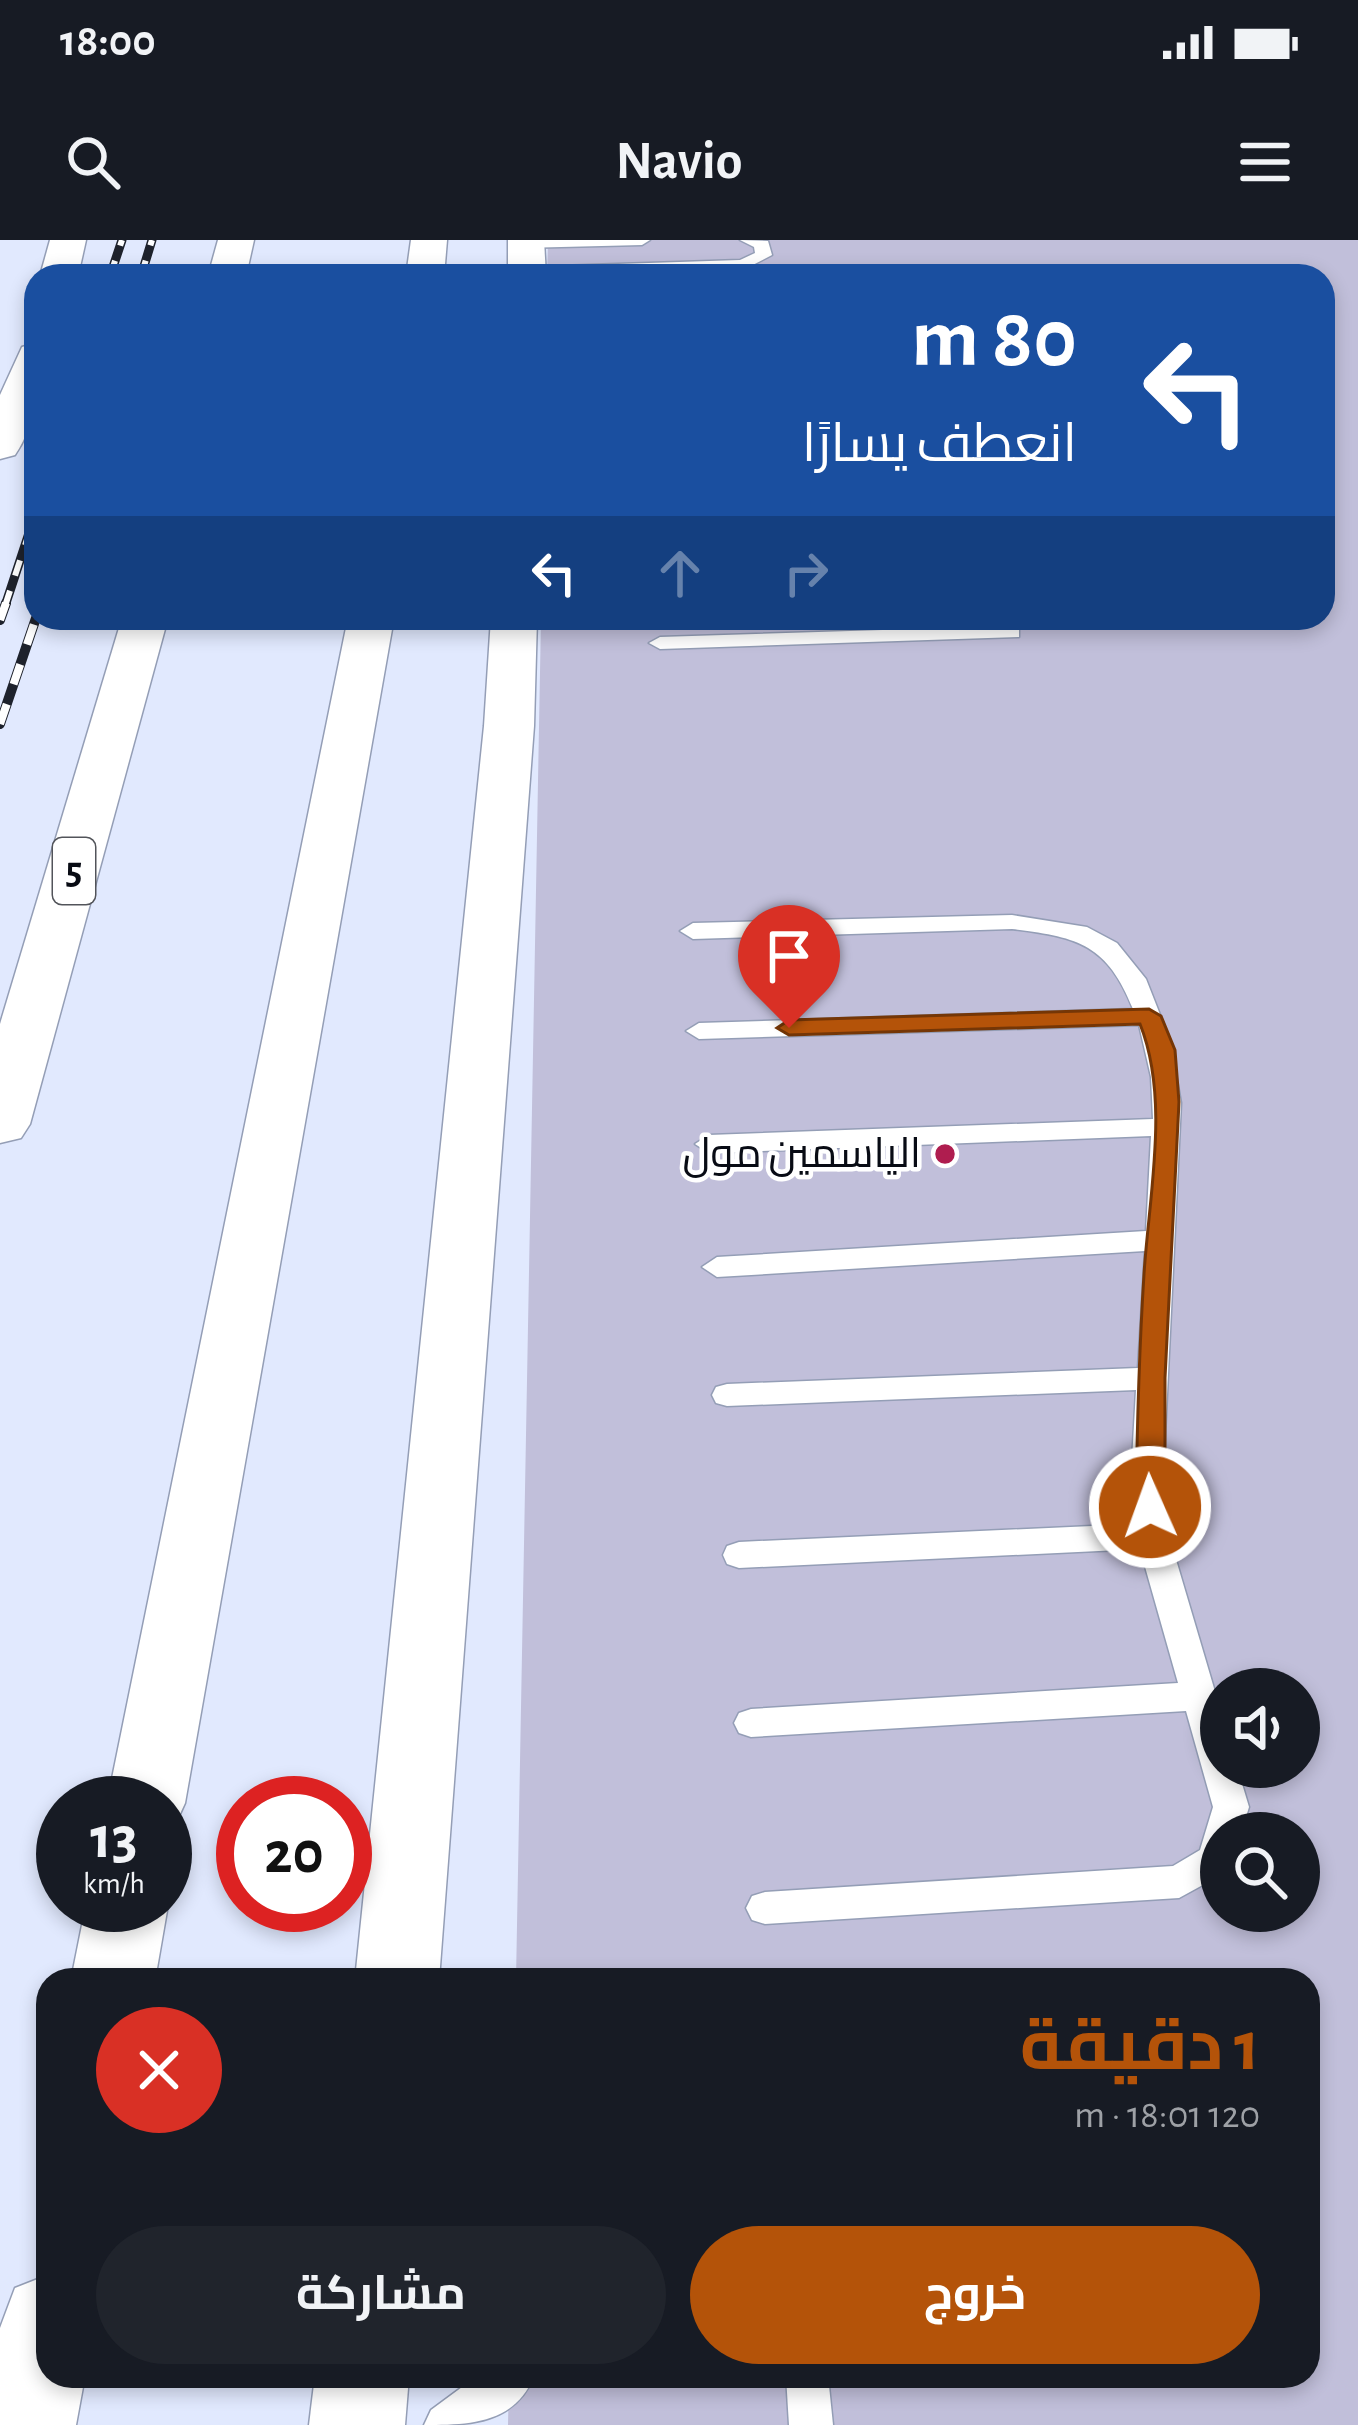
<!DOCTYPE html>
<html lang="ar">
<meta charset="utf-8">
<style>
:root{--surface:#171b24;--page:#20242c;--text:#f1f3f6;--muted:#9ea1a6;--accent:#b45309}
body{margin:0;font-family:"Alegreya Sans",Cairo,sans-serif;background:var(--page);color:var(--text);direction:rtl;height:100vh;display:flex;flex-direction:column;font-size:45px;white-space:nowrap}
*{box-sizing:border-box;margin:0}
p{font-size:39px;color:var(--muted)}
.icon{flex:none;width:66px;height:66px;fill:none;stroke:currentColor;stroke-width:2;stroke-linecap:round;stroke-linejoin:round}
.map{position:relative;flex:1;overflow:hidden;direction:ltr}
.drawer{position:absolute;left:36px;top:1728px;width:1284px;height:420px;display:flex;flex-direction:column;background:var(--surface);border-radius:36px;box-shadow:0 6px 18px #0003;direction:rtl}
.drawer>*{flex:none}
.hud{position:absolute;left:24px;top:24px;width:1311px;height:366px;border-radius:36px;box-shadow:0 6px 18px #0003;direction:rtl;background:#1a4fa0;color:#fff;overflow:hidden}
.fabs{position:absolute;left:1200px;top:1428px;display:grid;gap:24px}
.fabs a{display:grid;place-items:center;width:120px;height:120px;border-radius:50%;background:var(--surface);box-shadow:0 6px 18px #0003;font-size:60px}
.speed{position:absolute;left:36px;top:1536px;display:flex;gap:24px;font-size:60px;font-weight:700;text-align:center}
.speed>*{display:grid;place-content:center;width:156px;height:156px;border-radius:50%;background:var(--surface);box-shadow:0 6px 18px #0003;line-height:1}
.speed small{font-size:30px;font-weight:400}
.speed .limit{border:18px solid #d22;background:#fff;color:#111}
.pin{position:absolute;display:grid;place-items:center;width:102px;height:102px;color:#fff;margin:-123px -51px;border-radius:50% 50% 50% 0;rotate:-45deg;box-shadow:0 0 12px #0007}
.pin .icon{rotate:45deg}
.me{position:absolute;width:132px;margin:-66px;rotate:358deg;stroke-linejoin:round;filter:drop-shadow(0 0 9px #0008)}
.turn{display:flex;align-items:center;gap:42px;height:252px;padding:0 60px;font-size:54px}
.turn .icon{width:156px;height:156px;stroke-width:2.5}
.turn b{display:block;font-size:84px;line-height:102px}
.lanes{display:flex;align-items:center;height:114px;padding:0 60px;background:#0003;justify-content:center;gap:60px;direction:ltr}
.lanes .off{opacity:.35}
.round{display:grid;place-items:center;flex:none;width:126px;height:126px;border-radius:63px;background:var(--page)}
.headline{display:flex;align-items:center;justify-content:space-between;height:204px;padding:0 60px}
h1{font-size:72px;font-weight:700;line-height:90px;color:var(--accent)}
.button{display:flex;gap:24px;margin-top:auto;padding:24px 60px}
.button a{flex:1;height:138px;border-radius:72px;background:var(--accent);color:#fff;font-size:48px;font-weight:700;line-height:138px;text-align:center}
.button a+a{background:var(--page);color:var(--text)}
.status{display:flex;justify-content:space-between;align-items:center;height:84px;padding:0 60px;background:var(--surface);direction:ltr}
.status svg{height:33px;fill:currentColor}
header{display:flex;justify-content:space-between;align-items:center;height:156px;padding:0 60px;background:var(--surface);font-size:54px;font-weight:700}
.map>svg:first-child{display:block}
.building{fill:#c1bfda;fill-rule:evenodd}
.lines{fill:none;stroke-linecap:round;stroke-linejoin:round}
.lane-casing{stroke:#949eb6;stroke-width:3}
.secondary-casing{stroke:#949eb6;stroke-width:3}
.highway-casing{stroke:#949eb6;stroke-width:3}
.lane{fill:#fff;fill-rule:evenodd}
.secondary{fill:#fff;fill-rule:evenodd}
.highway{fill:#fff;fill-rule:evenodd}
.rail-far1-casing{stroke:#1e222c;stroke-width:9}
.rail-casing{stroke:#1e222c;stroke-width:10}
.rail-far1{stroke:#fff;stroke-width:6;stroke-dasharray:16;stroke-linecap:butt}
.rail{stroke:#fff;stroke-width:8;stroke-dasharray:21;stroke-linecap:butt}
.route{fill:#b45309;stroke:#753606;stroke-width:3}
.poi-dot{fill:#af1d4f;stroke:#fff;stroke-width:4.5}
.labels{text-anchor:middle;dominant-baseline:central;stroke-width:9;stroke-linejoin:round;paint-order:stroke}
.shield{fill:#fff;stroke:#52545a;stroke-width:3}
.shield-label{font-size:39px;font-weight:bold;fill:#080b14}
.poi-label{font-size:42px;fill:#080b14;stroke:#fff;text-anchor:end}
</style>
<div class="status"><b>18:00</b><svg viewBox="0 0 49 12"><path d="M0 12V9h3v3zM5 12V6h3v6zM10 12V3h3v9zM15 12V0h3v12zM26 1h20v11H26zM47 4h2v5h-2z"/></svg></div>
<header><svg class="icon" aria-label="menu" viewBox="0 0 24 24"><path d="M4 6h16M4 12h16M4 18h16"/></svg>Navio<svg class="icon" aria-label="search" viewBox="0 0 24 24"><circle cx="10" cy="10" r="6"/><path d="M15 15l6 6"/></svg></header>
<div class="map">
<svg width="1358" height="2185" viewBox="0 0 1358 2185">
<rect width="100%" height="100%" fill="#e1e9fe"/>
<!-- building -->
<path class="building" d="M548,0H1358V2185H508L509,2136H1308V1740H516L541,378H1323V36H547ZM1221,1449H1299V1527H1221ZM1221,1593H1299V1671H1221Z"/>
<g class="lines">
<defs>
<g id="lane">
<path d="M527,0H650L642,5L521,8V2Z"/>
<path d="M740,0L768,1L772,15L743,30L559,36L519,32L527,27L740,20L755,13L754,7Z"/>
<path d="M1011,386L1019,387V397L660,409L649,403L660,397Z"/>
<path d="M1012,675L1087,687L1117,703L1146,739L1170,800L1181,863L1163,1238L1169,1296L1221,1472V1527H1237L1249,1567L1241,1593H1221V1635L1179,1658L765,1684L752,1680L746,1668L752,1656L765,1652L1173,1626L1200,1610L1213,1567L1186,1471L751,1497L739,1493L734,1483L739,1473L751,1469L1178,1443L1140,1309L739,1328L727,1324L723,1315L727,1306L739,1302L1136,1284L1131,1238L1136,1150L727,1166L716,1163L712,1155L716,1147L727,1144L1138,1128L1145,1011L717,1037L702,1027L717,1017L1146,991L1151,896L709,913L695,904L709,895L1153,879L1151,837L1139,785L699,799L686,791L699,783L1133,769C1107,704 1078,697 1012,689L693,699L680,691L693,683Z"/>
<path d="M477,2136H534C515,2184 469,2185 424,2185L431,2170Z"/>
<path d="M786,2136H828L833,2185H789Z"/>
</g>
<g id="secondary">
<path d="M411,0H447L444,36H406Z"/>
<path d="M508,0H544L546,36H508Z"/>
<path d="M348,378H394L185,1563L174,1587L165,1590V1563H107Z"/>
<path d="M491,378H537L534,486L439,1740H355L484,486Z"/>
<path d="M165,1659L168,1665L155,1740H71L86,1665H165Z"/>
<path d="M48,2035V2136H85L76,2185H0V2088L15,2048Z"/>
<path d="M315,2136H409L405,2185H309Z"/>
</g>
<g id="highway">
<path d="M50,0H86L78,36H40Z"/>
<path d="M218,0H254L246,36H208Z"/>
<path d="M36,103C36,143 39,180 15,215L0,219V155L22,107Z"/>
<path d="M122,378H168L30,884L21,898L0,903V784Z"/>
</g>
</defs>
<!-- lane casing -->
<use href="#lane" class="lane-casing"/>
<!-- secondary casing -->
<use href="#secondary" class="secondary-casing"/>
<!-- highway casing -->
<use href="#highway" class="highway-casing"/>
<!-- lane -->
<use href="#lane" class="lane"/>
<!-- secondary -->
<use href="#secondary" class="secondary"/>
<!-- highway -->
<use href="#highway" class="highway"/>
<defs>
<g id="rail-far1">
<path d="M110,36L122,0"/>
<path d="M141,36L152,0"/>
<path d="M5,366L36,272"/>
</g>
<g id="rail">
<path d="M0,380L6,363"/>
<path d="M0,484L36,378"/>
</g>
</defs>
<!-- rail-far1 casing -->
<use href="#rail-far1" class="rail-far1-casing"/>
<!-- rail casing -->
<use href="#rail" class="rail-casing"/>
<!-- rail-far1 -->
<use href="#rail-far1" class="rail-far1"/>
<!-- rail -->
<use href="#rail" class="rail"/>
</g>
<!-- route -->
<path class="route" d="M1149,769L1161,776L1175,810L1179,862L1165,1138V1267L1161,1275H1140L1136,1267C1137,1189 1139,1112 1144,1034C1149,955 1170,859 1140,784L789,795L777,788L789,780Z"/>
<!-- markers -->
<circle class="poi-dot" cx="945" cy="914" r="12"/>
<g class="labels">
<!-- shield labels -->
<rect class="shield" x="53" y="598" width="42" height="66" rx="9"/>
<g class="shield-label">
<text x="74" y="631">5</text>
</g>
<!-- poi labels -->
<g class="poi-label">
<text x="921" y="914">الياسمين مول</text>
</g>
</g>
</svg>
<div class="fabs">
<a><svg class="icon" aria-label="sound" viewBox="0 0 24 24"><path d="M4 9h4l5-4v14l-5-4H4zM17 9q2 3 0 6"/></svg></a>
<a><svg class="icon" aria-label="search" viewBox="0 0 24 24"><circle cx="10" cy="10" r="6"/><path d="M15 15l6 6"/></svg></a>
</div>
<div class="speed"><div>13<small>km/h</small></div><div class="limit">20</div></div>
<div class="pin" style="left:789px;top:788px;background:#d93025"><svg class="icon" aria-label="arrive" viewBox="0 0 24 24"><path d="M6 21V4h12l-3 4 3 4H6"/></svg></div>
<svg class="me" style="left:1150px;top:1267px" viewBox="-20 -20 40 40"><circle r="17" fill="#b45309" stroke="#fff" stroke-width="3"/><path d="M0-11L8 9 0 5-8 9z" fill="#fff"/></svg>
<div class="hud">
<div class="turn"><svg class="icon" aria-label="left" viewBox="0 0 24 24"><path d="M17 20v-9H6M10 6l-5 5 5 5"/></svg><div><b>80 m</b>انعطف يسارًا</div></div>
<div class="lanes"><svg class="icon" aria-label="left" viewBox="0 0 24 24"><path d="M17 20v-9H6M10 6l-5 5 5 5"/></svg><svg class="icon off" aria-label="ahead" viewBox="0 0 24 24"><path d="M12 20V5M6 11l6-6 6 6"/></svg><svg class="icon off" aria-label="right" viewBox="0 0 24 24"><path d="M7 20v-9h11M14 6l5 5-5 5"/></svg></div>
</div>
<section class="drawer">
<div class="headline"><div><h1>1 دقيقة</h1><p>120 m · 18:01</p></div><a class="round" style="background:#d93025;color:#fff"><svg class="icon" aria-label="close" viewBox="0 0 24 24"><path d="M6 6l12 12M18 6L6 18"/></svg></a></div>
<div class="button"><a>خروج</a><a>مشاركة</a></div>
</section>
</div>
